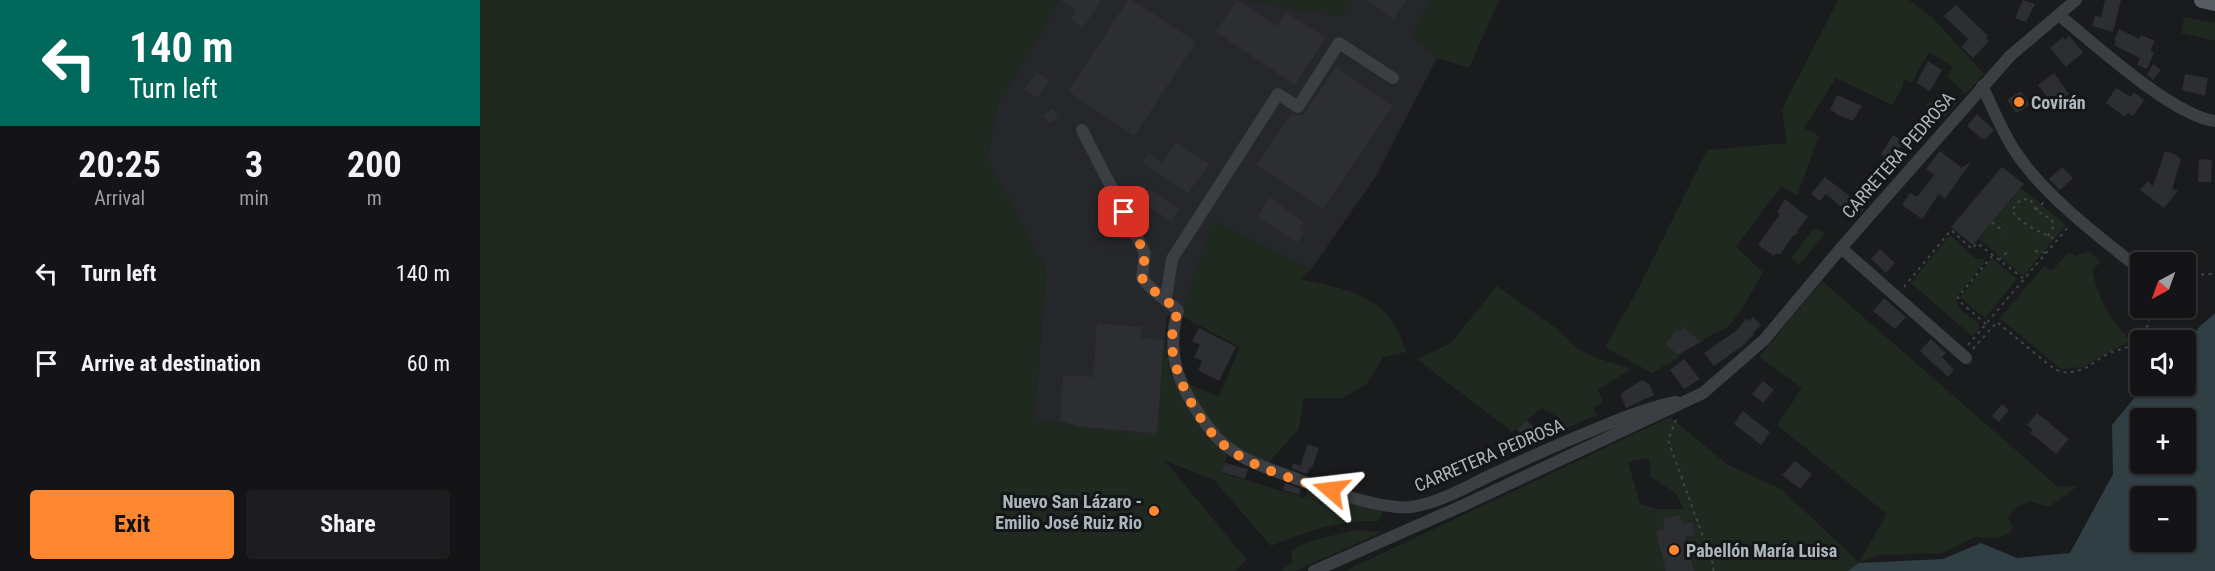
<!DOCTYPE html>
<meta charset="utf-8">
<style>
:root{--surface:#141416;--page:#1d1d1f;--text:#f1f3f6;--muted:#9d9ea1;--line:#333335;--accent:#ff8730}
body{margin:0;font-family:"Roboto Condensed",sans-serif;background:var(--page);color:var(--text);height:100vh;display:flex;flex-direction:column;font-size:22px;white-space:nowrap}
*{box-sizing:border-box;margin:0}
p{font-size:20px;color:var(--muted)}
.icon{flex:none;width:33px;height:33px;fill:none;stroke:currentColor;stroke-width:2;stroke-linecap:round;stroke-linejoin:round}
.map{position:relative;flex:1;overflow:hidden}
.panel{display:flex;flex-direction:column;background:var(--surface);width:480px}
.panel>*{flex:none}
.guide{background:#00695c;color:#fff;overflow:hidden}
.needle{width:39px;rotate:221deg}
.tools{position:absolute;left:1650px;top:252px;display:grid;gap:12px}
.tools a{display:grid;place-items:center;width:66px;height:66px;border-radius:6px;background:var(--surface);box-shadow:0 2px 4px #0004,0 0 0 2px var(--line);font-size:30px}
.pin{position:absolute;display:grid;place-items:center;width:51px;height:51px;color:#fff;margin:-26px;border-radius:12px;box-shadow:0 3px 9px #0006}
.me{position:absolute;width:66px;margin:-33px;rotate:287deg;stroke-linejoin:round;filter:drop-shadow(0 0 4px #0008)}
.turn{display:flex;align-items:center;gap:21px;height:126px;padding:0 30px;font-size:27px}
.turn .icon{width:78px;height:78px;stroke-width:2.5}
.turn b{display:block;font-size:42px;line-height:51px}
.eta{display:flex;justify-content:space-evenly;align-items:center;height:102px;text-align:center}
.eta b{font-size:36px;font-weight:700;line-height:42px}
.button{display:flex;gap:12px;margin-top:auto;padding:12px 30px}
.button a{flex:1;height:69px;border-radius:6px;background:var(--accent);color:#111;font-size:24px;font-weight:700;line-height:69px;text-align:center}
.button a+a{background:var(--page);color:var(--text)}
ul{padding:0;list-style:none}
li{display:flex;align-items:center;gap:18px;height:90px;padding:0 30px}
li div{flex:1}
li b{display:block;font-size:22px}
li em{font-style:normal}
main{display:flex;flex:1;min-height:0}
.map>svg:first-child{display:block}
.built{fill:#26272a}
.green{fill:#202920;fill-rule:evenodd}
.water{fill:#2f3f43;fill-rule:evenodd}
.building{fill:#2d2e31}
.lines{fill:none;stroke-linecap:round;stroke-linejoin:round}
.path{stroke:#41454a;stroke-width:2;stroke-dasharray:3 4.5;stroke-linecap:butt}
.minor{stroke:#3b3e42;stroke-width:12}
.major{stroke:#575c62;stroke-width:16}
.route{stroke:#ff8730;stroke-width:10;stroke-dasharray:0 18}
.poi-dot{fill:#ff8730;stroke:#151618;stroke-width:2}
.labels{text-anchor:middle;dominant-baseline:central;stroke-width:6;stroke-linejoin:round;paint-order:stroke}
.poi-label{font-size:18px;font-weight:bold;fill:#acb6bd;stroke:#151618;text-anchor:start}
.street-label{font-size:18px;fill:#acb6bd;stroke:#151618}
</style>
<main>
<section class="panel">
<div class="guide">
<div class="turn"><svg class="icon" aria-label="left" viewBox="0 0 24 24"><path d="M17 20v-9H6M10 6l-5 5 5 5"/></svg><div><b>140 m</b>Turn left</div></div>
</div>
<div class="eta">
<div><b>20:25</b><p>Arrival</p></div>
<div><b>3</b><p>min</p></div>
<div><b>200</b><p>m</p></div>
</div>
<ul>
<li><svg class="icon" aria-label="left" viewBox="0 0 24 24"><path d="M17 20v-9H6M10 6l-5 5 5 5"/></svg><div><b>Turn left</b></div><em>140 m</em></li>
<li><svg class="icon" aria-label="arrive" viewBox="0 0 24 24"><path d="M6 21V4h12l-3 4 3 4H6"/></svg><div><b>Arrive at destination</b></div><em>60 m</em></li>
</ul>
<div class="button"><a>Exit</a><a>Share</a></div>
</section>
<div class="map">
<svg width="1735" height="571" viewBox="0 0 1735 571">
<rect width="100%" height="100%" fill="#1a1b1d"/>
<!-- built -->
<path class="built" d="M580,0H768L859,16L872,0H950L933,37L957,58L896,176L831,270L733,221L701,316H687L676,437L554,420L566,270L507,159L517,106Z"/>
<!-- green -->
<g class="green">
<path d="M0,0H580L517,106L507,158L566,270L554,420L676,436L685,337L690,373L703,396L748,453L742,473L825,498L828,486L903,509L899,521C856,520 831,530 791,546L733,479L685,461L767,560L754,571H0Z"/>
<path d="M768,0H872L859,16Z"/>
<path d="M950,0H1019L989,68L957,58L933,37Z"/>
<path d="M1358,0H1429L1452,17L1504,74L1485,94L1468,77L1473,67L1449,52L1432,82L1424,79L1422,88L1412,105L1356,78L1324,128L1339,136L1317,196L1301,186L1256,247L1283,272C1275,286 1259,318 1246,328C1237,333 1229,335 1221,342L1204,328L1200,332L1197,331L1185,344L1200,357L1172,373L1125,347L1157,291L1227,150L1307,143L1302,109Z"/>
<path d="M1704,17L1735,23V41L1701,33Z"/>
<path d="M1461,99H1471L1478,102L1465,117L1445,104Z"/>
<path d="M1541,188L1586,225L1543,276L1499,239Z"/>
<path d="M733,221L831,270L821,279C855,287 896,292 915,326C920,333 923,343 926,352L903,357L886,385L863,398H824L818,430L789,462L768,457L728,422L704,382L739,397L760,347L701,316Z"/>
<path d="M1333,229H1339L1345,234L1319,265L1311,258Z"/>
<path d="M1470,235L1496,259H1504V263L1477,297C1475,309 1490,316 1498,323L1499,329L1492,336L1431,283Z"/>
<path d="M1608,251L1621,262L1612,270C1619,302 1630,317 1650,341L1603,367L1581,369L1520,318L1564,266L1572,271L1589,252L1596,256Z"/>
<path d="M1512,258L1537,279L1505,318L1480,297Z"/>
<path d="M1342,281L1578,487L1598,486L1569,507L1549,501L1533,510L1528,518L1533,527L1530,533L1518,538L1494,537L1463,553L1400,555L1379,563L1368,571H865L1190,417L1248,465L1301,489L1379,562L1407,514L1297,425L1322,388L1279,357ZM1169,458L1171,477L1197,494L1203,509H1178L1160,504L1148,462Z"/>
<path d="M1017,286L1077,329L1096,347L1111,356L1151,369L1118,390L1123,402L1113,407L1117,415L1086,428L1077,417L1062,408L1032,432L937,359L971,343Z"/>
<path d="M875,530L903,532L815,571H800L813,561L811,552C827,538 855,536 875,530Z"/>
</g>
<!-- water -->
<path class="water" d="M1735,313V571H1368L1379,563L1463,559L1501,543L1537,558L1590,553L1633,474L1632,425L1664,386H1706V350L1719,327ZM1660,418H1706V464H1660ZM1660,496H1706V542H1660Z"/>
<!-- building -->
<g class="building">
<path d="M580,0H621L603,28L590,20L596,10Z"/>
<path d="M648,0H652L716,42L654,136L588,91Z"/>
<path d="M757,0L797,26L806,12L846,38L815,85L736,32Z"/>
<path d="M886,0H926L913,19Z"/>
<path d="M1543,0L1555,4L1546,22L1535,18Z"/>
<path d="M1625,0H1641L1633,32L1612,26L1615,16L1621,17Z"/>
<path d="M1476,5L1508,36L1506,38L1509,41L1493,58L1481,47L1488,39L1464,16Z"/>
<path d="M1639,29L1659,39L1661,35L1675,41L1670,51L1674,52L1667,69L1657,65L1660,58L1634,45L1636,41L1634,40Z"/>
<path d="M1589,36L1603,52L1586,67L1570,48L1583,37L1585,40Z"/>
<path d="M1448,61L1462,70L1450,91L1436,83Z"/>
<path d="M1673,64L1681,70L1673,80L1667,75Z"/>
<path d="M856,67L913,106L843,209L776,165L812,113L822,116Z"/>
<path d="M557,72L570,81L557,98L544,89Z"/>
<path d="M1574,73L1589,94L1573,105L1558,85Z"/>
<path d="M1705,74L1728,78L1725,96L1702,90Z"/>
<path d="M1636,88L1651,97L1654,92L1664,100L1653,116L1648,113L1645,117L1626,103Z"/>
<path d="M1541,91L1550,105L1536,113L1527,100Z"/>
<path d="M1357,95L1382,106L1373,121L1355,114L1356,113L1350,110Z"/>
<path d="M573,109L578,119L568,124L563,115Z"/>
<path d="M1497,114L1514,130L1506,139H1502L1487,126Z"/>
<path d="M1413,135L1424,141L1412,162L1401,154Z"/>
<path d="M696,142L729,164L708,193L663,163L669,153L683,163Z"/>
<path d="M1460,151L1481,167L1479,169L1491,162L1465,199L1459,194L1442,219L1422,205L1430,193L1437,197L1454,175L1446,169Z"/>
<path d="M1685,151L1696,155L1701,159L1692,189L1698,191L1684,208L1660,190L1668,181L1673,186Z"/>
<path d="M1719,159L1732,160L1731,182H1718Z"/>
<path d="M1522,167L1544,184L1493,245L1471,227Z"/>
<path d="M1582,167L1593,178L1580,190L1569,179Z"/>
<path d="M1345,177L1385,208L1375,219L1346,194L1340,201L1331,194Z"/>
<path d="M668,189L699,209L691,221L660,201Z"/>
<path d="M789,197L824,222L819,230L824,233L817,243L778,217Z"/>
<path d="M1305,199L1328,217L1317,231L1319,232L1312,237L1300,255L1296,253L1294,256L1278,245L1300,214L1297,212Z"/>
<path d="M1400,249L1415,263L1406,273L1391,259Z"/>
<path d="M1404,298L1426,317L1415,329L1393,311Z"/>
<path d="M1273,317L1281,325L1273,333L1274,334L1261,347L1234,366L1224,353L1256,331L1266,319L1269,321Z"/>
<path d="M617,323L662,327L661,338L684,340L677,433L600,427L580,420L583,375L613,377Z"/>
<path d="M1203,327L1221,342L1198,355L1185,344L1197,330L1200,332Z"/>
<path d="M719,328L756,347L739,381L718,370L722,361L714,357L720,345L712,341Z"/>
<path d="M1451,339L1466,353L1462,357L1474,370L1468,377L1440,351Z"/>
<path d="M1204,359L1220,379L1204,389L1190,370Z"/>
<path d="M1162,380L1169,384L1174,395L1146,408L1140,394Z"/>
<path d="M1283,381L1294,390L1283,403L1272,394Z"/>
<path d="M1522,404L1529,410L1519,422L1512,416Z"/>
<path d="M1263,411L1290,432L1281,445L1254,424Z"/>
<path d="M1557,413L1589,439L1576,454L1550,433L1553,430L1547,425Z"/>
<path d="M1047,420L1054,428L1043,437L1037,429Z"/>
<path d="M828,444L839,448L832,468L830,467L827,474L811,468L814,463L820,466Z"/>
<path d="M1315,461L1332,474L1320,489L1302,475Z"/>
<path d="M745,463L768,469L765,479L742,472Z"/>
<path d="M805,483L821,489L819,495L803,490Z"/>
<path d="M1200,515L1202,524L1212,522L1215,535L1205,537L1214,571H1186L1176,531L1185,529L1183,519Z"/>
</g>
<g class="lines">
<!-- path -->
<g class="path">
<path d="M1556,210L1564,202"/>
<path d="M1512,222L1524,232"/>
<path d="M1568,236L1574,226L1572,220L1556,210L1550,199L1540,200L1532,210C1539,224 1563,233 1577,240"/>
<path d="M1555,251L1566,253"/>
<path d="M1519,260L1527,252"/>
<path d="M1706,275L1735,274"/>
<path d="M1424,287L1471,230L1492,249L1497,243L1544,279"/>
<path d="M1506,324L1479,301L1478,297L1512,256"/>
<path d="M1488,345L1589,226"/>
<path d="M1493,349L1517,322L1568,364L1576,370L1588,373L1604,369L1629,353L1648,347L1661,335L1668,325L1670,308"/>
<path d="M1196,420L1188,440L1234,567L1233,571"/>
</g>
<!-- minor -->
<g class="minor">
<path d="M1580,16C1615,44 1693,116 1735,121"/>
<path d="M1502,86C1512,106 1521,129 1533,148C1561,193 1619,237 1660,269"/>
<path d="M602,130L665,253L662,278C673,293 685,298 698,311C684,357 702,392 729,428C751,458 784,467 817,479C845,490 903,510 931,507C959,503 986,487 1011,475C1048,458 1085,441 1123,426C1147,416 1170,407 1196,402"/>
<path d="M1361,248L1486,358"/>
<path d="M686,299L692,259L798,94L818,107L859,43L913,78"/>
<path d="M834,571L984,505L1223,393L1284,340L1361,248L1530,56L1596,0"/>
</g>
<!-- major -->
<path class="major" d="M1722,0L1735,3"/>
</g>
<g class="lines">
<!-- route -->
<path class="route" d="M644,212L665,254L662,278C673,293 685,298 698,311C694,323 691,336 692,347C696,382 723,433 753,452C782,471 819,481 851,490"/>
</g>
<!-- markers -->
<g class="poi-dot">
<circle cx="1539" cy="102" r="6"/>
<circle cx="674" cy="511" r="6"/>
<circle cx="1194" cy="550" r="6"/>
</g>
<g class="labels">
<!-- poi labels -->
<g class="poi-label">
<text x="1551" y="102">Covirán</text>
<text x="662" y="501" text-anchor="end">Nuevo San Lázaro -<tspan x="662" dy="21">Emilio José Ruiz Rio</tspan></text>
<text x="1206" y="550">Pabellón María Luisa</text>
</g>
<!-- street labels -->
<g class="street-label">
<text transform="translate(1418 155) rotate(-49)">CARRETERA PEDROSA</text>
<text transform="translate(1009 455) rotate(-23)">CARRETERA PEDROSA</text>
</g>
</g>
</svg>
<div class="tools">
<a><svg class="needle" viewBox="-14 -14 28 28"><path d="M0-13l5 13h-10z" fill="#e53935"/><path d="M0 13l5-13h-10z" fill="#9d9ea1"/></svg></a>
<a><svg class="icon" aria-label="sound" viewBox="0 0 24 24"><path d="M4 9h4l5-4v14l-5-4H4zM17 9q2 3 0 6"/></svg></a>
<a>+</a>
<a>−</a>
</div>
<div class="pin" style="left:644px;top:212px;background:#d93025"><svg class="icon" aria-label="arrive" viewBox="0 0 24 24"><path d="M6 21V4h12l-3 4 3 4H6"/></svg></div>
<svg class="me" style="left:851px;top:490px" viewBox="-20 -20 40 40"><path d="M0-17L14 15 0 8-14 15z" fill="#ff8730" stroke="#fff" stroke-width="4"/></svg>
</div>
</main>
